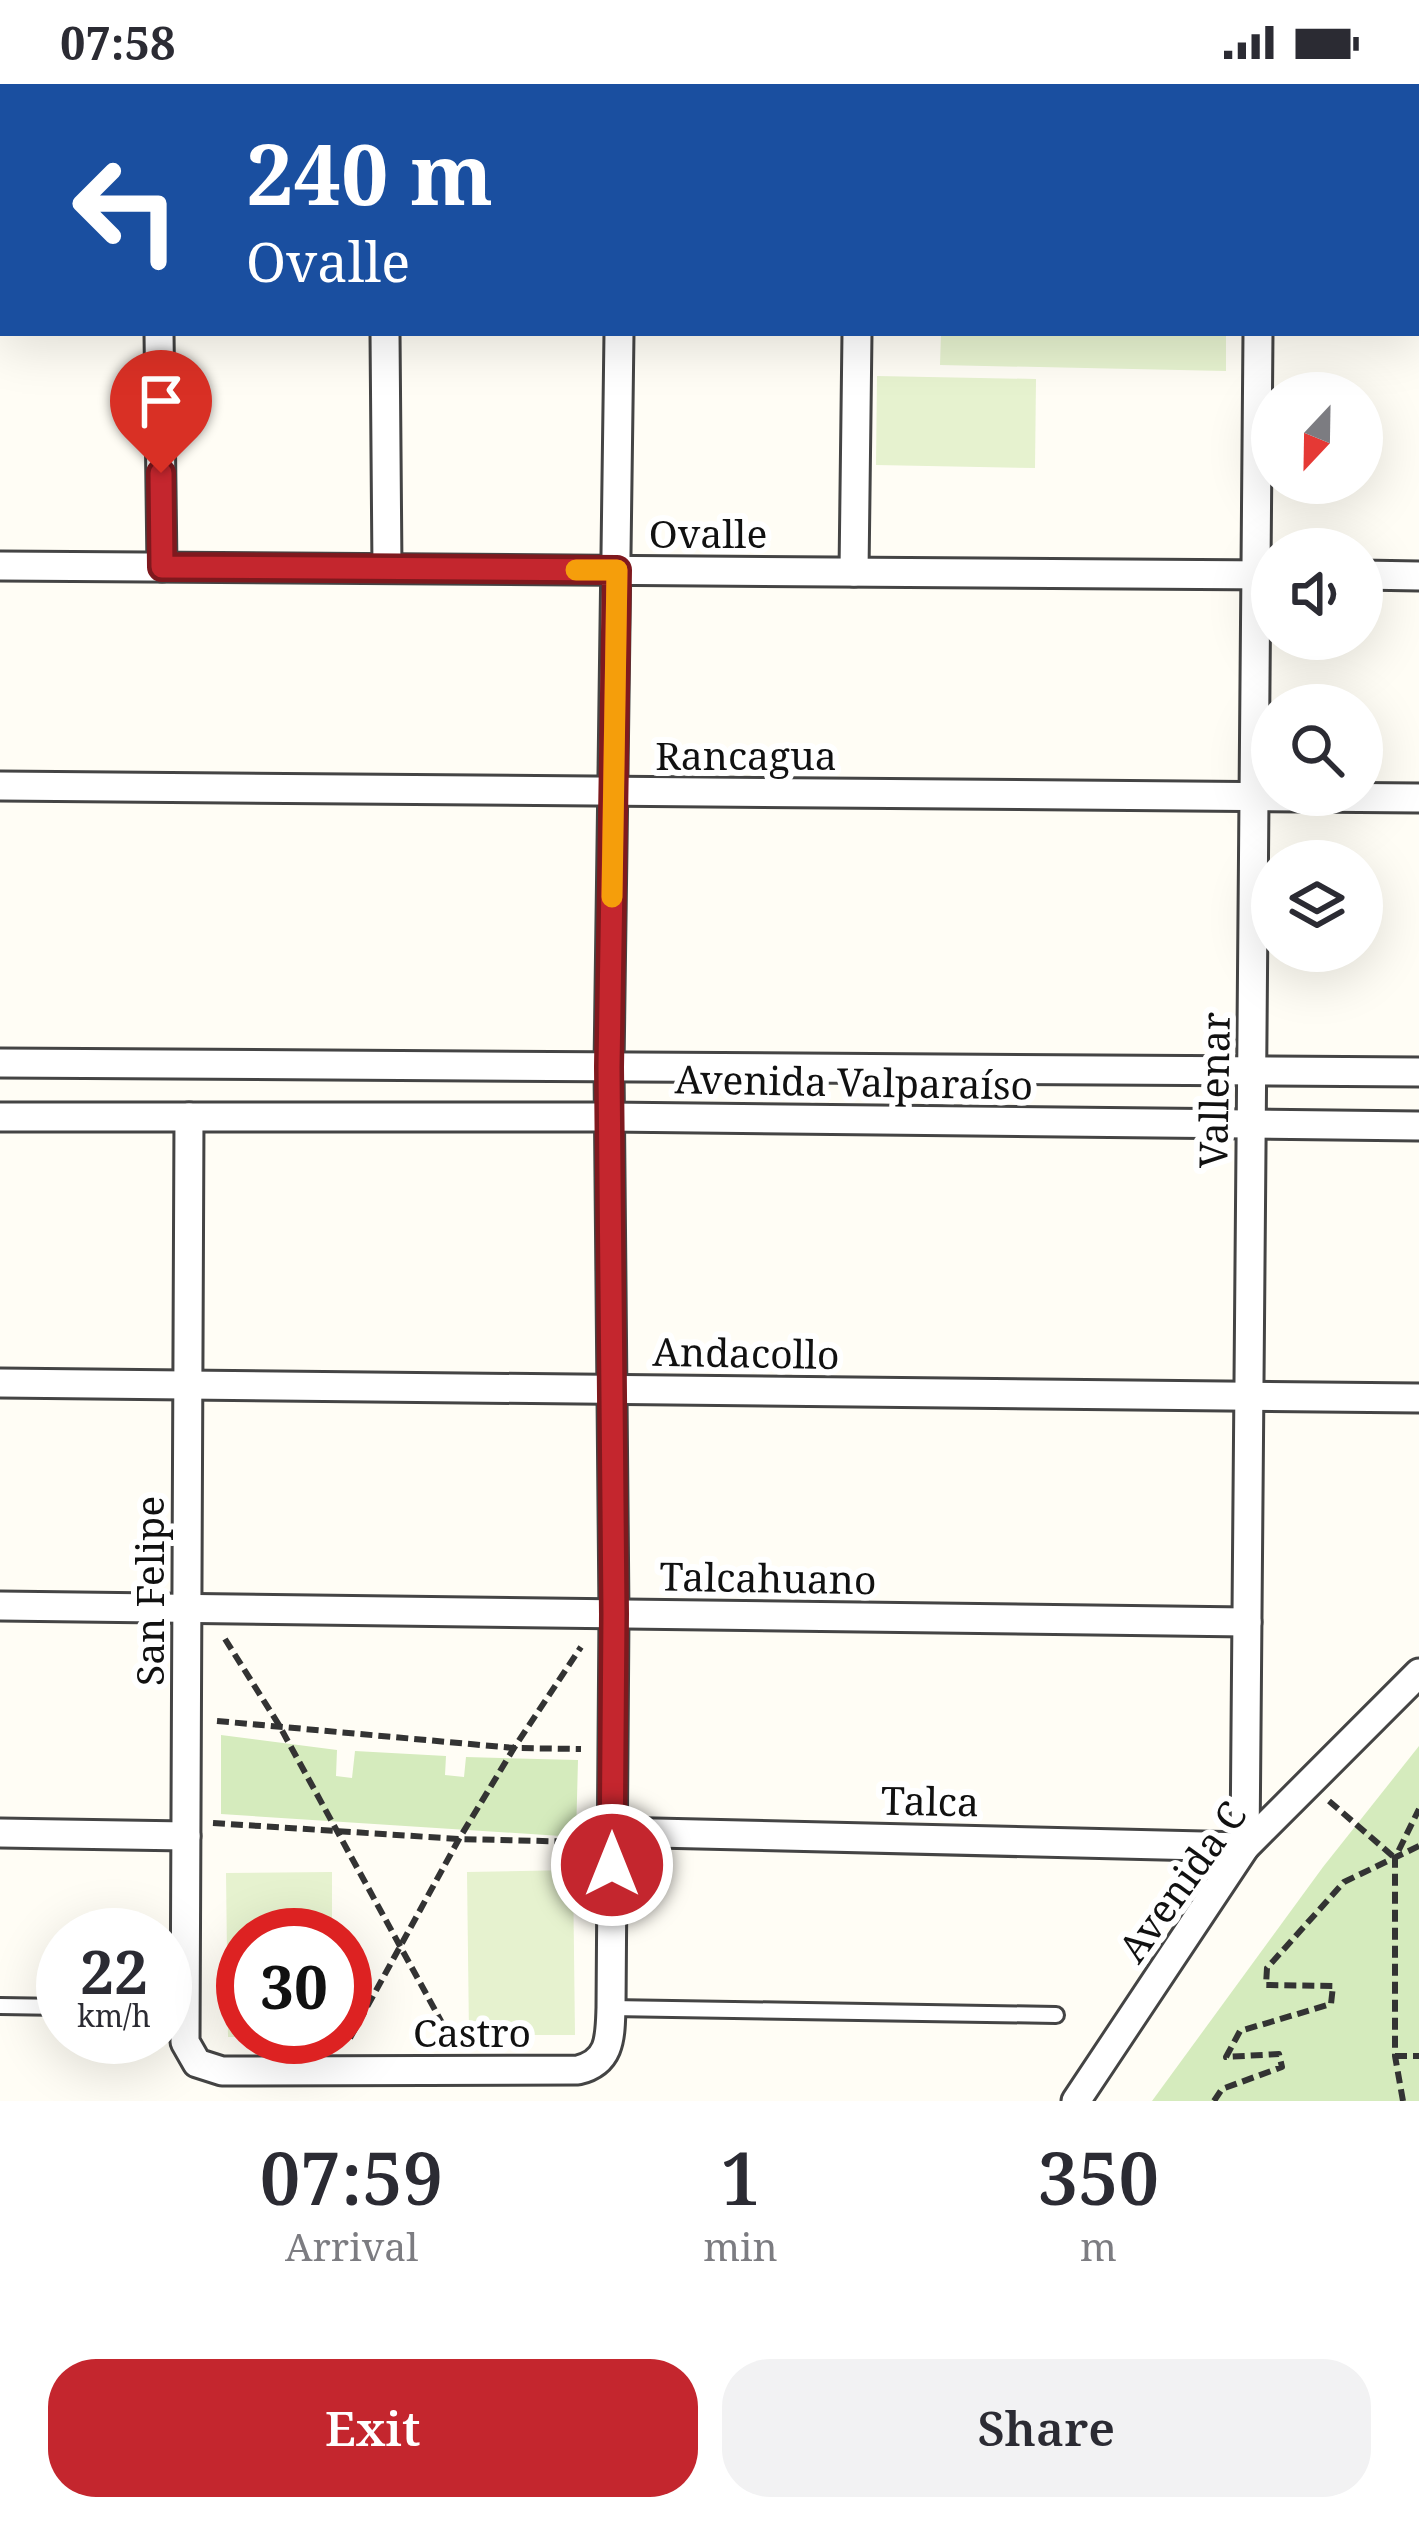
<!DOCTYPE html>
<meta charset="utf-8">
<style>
:root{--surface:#fff;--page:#f2f2f3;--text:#2b2b33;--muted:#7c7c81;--accent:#c4262e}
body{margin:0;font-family:"Noto Serif",serif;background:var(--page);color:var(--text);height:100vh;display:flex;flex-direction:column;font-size:45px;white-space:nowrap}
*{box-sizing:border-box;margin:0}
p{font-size:39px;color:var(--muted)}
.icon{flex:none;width:66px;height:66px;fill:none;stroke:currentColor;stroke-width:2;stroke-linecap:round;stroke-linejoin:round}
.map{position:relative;height:2017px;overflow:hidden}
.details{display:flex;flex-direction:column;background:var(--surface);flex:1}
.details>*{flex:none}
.top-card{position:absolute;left:0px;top:0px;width:1419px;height:252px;box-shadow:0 12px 48px #0002;background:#1a4fa0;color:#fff;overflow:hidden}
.needle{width:78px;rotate:202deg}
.buttons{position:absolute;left:1251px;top:288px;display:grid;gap:24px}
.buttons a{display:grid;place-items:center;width:132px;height:132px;border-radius:50%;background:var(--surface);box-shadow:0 12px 48px #0002;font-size:60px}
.speed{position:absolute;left:36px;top:1824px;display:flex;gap:24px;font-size:60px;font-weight:700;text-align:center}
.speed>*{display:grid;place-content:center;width:156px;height:156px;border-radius:50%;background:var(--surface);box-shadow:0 12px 48px #0002;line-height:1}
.speed small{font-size:30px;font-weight:400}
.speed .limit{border:18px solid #d22;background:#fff;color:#111}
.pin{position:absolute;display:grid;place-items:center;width:102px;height:102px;color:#fff;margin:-123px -51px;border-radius:50% 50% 50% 0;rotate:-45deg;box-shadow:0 0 12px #0007}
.pin .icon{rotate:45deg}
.me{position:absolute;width:132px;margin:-66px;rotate:0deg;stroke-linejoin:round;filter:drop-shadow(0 0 9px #0008)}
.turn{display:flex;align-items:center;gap:42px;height:252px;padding:0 48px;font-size:54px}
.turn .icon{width:156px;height:156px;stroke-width:2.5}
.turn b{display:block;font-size:84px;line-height:102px}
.eta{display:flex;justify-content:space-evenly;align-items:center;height:204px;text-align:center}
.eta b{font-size:72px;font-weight:600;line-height:84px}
.button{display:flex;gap:24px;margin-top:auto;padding:24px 48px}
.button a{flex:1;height:138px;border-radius:48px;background:var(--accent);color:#fff;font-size:48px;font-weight:600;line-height:138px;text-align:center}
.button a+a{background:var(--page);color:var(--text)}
.status{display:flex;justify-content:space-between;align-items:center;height:84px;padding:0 60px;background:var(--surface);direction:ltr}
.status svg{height:33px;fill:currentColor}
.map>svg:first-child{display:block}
.green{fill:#d5ebbd}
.pitch{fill:#e6f2cf}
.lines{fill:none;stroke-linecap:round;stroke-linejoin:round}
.service-casing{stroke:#444;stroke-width:20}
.minor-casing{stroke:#444;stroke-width:33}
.path{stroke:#333;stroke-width:6;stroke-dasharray:12 6;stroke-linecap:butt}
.service{stroke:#fff;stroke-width:14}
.minor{stroke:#fff;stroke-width:27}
.route-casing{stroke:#7f191e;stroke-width:30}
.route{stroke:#c4262e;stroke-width:21}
.slow{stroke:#f59e0b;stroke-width:21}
.labels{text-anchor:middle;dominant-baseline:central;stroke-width:12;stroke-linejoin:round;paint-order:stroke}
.street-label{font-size:39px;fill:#111;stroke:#fff}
</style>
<div class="status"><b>07:58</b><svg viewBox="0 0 49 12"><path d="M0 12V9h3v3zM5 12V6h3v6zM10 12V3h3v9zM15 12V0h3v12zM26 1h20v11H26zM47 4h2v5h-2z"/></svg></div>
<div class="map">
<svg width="1419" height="2017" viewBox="0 0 1419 2017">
<rect width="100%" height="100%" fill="#fffdf5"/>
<!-- green -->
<g class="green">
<rect x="945" y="0" width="286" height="3"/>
<path d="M221,1651L337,1666L336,1692L352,1694L355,1667L446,1672L445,1691L464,1693L466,1673L578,1676L576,1753L221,1730Z"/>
<path d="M1419,1662V2017H1152L1323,1783Z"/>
</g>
<!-- pitch -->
<g class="pitch">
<path d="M941,249H1226V287L940,281Z"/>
<path d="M877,292L1036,295L1035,384L876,381Z"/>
<path d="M573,1786L575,1951H469L467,1788Z"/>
<path d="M332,1788V1851H243V1953H247H228L226,1789Z"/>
</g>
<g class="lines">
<defs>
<g id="service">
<path d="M0,1922L63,1923"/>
<path d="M611,1924L1056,1931"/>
</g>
<g id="minor">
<path d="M157,0V3"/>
<path d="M383,0V3"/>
<path d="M620,3V0"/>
<path d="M860,3V0"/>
<path d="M1261,3V0"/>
<path d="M159,249L162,483"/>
<path d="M385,249L387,484"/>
<path d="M0,482L1272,491"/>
<path d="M854,488L857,249"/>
<path d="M1362,491L1419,492"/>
<path d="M0,702L1419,714"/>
<path d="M0,979L1419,988"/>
<path d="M0,1033H609L1419,1042"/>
<path d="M189,1033L185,1958L197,1979L222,1987L578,1986C611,1978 610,1953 611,1924L614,1530L609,983L619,249"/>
<path d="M0,1299L1419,1314"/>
<path d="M0,1522L1247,1538"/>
<path d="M612,1748L1245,1763L1258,249"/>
<path d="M0,1749L186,1752"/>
<path d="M1076,2017L1245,1763L1419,1589"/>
</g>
</defs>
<!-- service casing -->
<use href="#service" class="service-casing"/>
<!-- minor casing -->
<use href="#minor" class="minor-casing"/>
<!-- path -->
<g class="path">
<path d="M225,1555L279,1641L452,1957"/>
<path d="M217,1637L514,1664L581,1665"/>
<path d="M1329,1717L1395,1774"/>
<path d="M213,1739L459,1755L583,1758"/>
<path d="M350,1954L459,1755L514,1664L581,1563"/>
<path d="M1395,1972H1419"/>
<path d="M1214,2017L1222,2005L1282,1983L1279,1970L1226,1973L1240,1947L1331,1920L1333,1902L1266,1901L1267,1884L1344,1798L1419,1762"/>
<path d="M1403,2017L1395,1972V1774L1419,1725"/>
</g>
<!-- service -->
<use href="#service" class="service"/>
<!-- minor -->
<use href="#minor" class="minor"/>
</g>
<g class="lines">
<defs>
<path id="route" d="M161,389L162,483L617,486L609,983L614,1530L612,1781"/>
</defs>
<!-- route casing -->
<use href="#route" class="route-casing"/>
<!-- route -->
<use href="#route" class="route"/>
<!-- slow -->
<path class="slow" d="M576,486H617L612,813"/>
</g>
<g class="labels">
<!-- street labels -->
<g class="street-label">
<text x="708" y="448">Ovalle</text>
<text x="746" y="670">Rancagua</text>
<text transform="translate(854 997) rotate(1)">Avenida Valparaíso</text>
<text transform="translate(1213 1006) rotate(-89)">Vallenar</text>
<text transform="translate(746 1268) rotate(1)">Andacollo</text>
<text transform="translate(768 1493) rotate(1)">Talcahuano</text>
<text transform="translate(148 1507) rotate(-90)">San Felipe</text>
<text transform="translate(930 1716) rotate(1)">Talca</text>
<text transform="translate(1181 1797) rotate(-54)">Avenida C</text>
<text x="472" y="1947">Castro</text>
</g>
</g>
</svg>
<div class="buttons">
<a><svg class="needle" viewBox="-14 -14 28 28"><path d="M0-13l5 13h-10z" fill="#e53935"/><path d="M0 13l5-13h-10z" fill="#7c7c81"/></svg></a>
<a><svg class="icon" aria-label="sound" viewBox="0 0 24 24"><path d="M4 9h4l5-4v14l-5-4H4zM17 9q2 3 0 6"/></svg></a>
<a><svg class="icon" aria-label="search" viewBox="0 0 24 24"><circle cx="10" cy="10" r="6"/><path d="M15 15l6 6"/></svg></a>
<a><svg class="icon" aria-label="layers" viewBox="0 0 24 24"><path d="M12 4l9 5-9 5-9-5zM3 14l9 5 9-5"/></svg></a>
</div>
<div class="speed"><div>22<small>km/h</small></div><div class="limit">30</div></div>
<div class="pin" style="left:161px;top:389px;background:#d93025"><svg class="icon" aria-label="arrive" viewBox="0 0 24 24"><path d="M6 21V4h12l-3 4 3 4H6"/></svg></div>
<svg class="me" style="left:612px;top:1781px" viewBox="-20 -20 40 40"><circle r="17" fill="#c4262e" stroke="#fff" stroke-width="3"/><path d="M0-11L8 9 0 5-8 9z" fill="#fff"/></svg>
<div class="top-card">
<div class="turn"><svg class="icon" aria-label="left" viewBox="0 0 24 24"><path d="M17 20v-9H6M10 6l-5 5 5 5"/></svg><div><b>240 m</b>Ovalle</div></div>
</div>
</div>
<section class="details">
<div class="eta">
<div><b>07:59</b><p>Arrival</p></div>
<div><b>1</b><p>min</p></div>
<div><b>350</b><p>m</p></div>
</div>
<div class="button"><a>Exit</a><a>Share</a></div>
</section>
